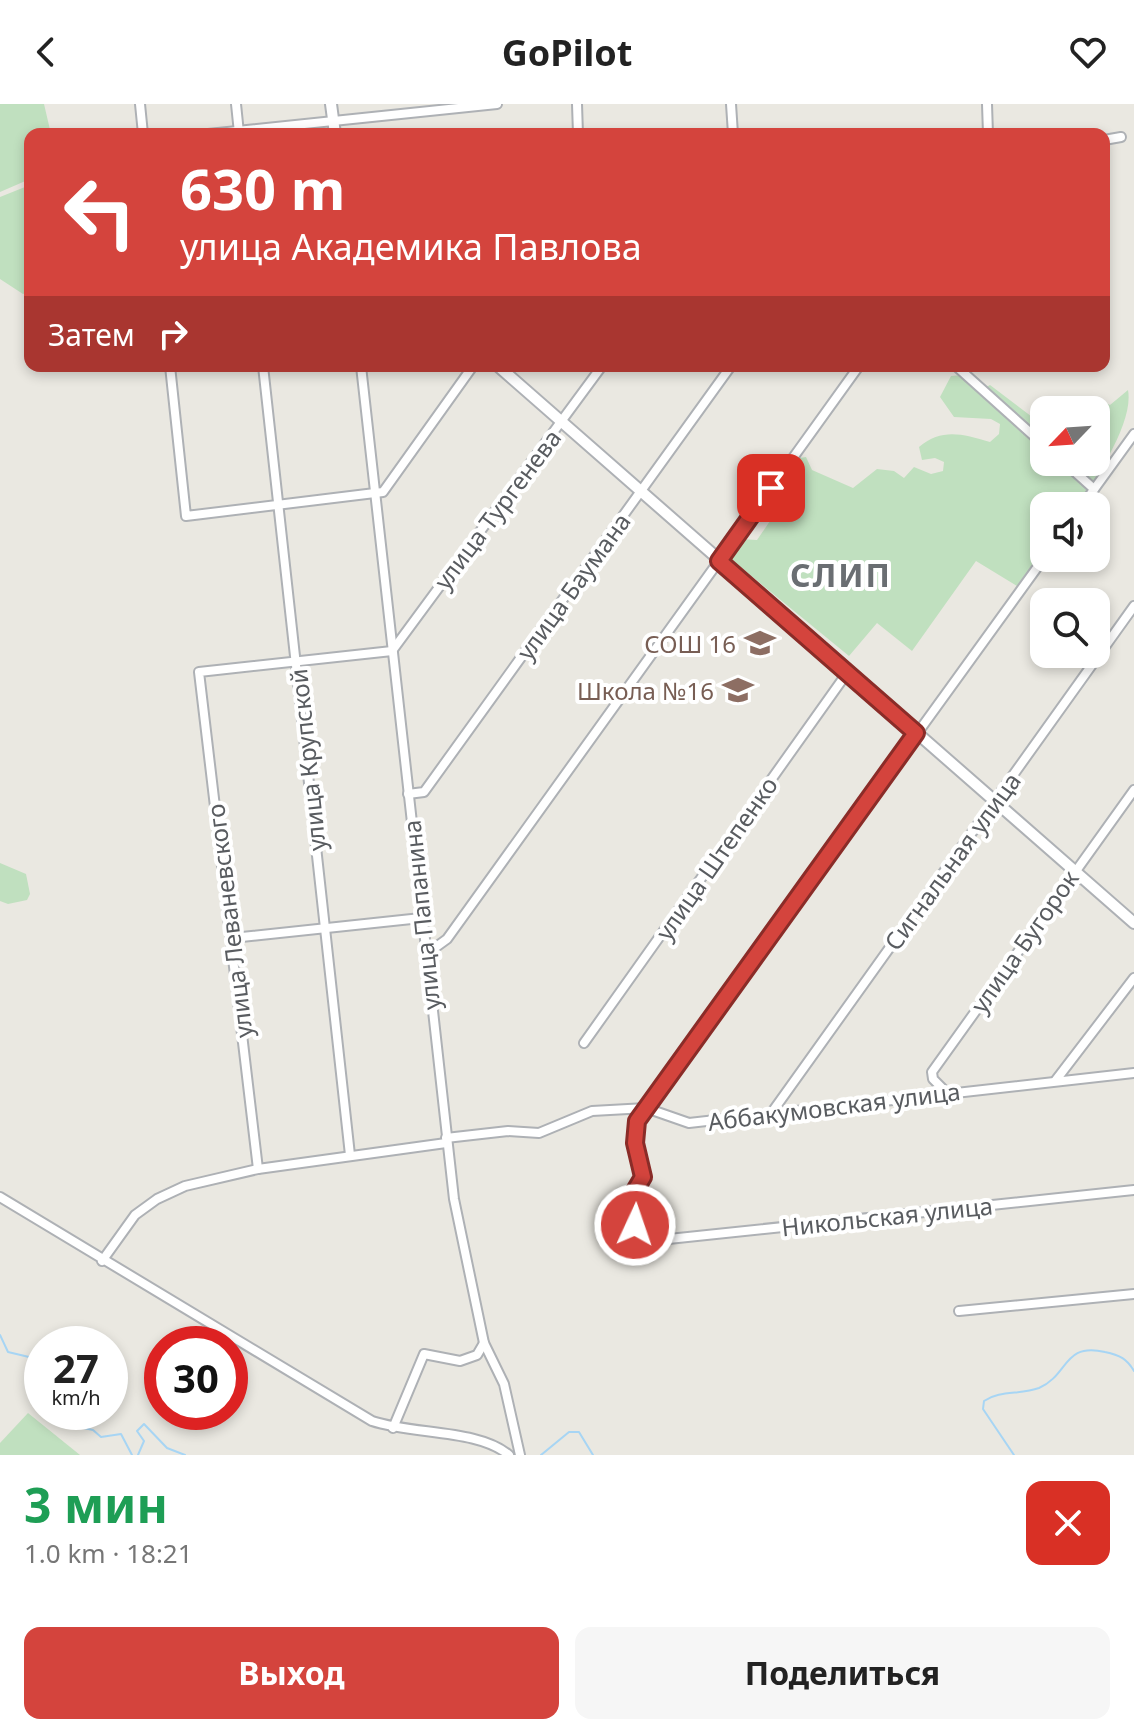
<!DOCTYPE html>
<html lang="ru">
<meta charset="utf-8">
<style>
:root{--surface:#fff;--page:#f6f6f6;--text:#222;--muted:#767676;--accent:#d4443d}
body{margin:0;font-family:"Noto Sans",sans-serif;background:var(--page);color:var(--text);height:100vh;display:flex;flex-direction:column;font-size:30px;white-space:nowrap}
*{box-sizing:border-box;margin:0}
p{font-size:26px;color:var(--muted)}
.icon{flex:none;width:44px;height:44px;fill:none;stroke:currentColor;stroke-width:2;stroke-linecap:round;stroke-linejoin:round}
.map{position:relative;height:1351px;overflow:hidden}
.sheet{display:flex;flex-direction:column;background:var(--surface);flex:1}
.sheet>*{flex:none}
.top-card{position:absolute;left:24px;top:24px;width:1086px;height:244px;border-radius:16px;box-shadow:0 4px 12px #0003;background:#d4443d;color:#fff;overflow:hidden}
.needle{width:52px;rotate:245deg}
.tools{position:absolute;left:1030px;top:292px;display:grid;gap:16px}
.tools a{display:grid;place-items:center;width:80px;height:80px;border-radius:16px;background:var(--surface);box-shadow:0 4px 12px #0003;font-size:40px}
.speed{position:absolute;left:24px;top:1222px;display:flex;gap:16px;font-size:40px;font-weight:700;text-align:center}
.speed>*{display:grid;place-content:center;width:104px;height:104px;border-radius:50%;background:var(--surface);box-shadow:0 4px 12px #0003;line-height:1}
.speed small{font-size:20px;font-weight:400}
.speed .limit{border:12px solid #d22;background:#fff;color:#111}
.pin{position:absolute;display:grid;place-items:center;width:68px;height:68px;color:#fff;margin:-34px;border-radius:16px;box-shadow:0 4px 12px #0006}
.me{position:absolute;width:88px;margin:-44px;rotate:3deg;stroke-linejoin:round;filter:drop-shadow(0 0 6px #0008)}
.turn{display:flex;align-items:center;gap:28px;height:168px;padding:0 24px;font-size:36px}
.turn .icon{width:104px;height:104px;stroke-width:2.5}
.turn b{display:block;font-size:56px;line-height:68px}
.then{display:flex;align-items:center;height:76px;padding:0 24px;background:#0003;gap:16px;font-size:30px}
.round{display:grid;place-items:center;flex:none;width:84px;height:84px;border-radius:16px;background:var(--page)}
.headline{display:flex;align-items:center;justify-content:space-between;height:136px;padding:0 24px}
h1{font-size:48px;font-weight:700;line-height:60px;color:#1e9e55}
.action{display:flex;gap:16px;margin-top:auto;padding:16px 24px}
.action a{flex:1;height:92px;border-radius:16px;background:var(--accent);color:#fff;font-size:32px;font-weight:700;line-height:92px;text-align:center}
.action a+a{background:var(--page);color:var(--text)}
header{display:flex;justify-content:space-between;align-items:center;height:104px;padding:0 24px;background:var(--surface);font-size:36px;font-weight:700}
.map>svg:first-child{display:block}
.green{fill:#c0e0bf}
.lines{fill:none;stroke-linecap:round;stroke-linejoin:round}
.stream{stroke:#a7d5f4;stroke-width:2}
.minor-casing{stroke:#aeb1b5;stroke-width:12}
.tertiary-casing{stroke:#aeb1b5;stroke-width:14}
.minor{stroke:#fff;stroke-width:8}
.tertiary{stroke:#fff;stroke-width:10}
.route-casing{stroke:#8a2c28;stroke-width:20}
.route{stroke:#d4443d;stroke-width:14}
.labels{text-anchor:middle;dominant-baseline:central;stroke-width:8;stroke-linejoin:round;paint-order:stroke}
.street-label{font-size:24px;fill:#595c60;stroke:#fff}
.education-label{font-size:24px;fill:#785e54;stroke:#fff;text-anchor:end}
.district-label{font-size:32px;font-weight:bold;letter-spacing:2px;fill:#6a6e72;stroke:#fff}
</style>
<header><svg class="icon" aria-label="back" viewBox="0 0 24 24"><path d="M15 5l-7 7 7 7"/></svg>GoPilot<svg class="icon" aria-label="heart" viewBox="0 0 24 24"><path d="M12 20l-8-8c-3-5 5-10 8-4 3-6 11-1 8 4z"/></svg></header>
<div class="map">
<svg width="1134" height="1351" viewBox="0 0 1134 1351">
<rect width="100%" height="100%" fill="#eae8e1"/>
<!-- green -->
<g class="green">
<path d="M0,0H44L51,30H30V75L0,88Z"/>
<path d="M30,81V188L23,190L0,175V93Z"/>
<path d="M962,271L981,286L990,281L1044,322V358H1096V336L1109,329L1096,318V306H1089L1090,296L1098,295L1110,301L1128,286C1134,318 1096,376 1076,402H1044V445L1017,482L976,457L912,547L877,519L849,552L727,452L740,435L757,436L770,417L792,416L803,405V387L794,376L799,354L806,353L812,366L853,384L877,365L894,367L904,374L914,363L931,370L943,367L944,358L935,354L922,356L919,343C942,324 962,330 990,338L999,330L1000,320L991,315L954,313L940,293L951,272Z"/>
<path d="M0,759L26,770L30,790L27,796L8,800L0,797Z"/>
<path d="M28,1309L80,1351H0V1339Z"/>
</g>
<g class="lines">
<!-- stream -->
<g class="stream">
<path d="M0,1231L8,1248L29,1253L30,1263L42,1255"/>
<path d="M72,1308L66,1314L70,1321L93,1326L101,1333L121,1330L132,1351"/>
<path d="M138,1351L144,1337L137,1327L144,1320L167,1344L185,1351"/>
<path d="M541,1351L569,1328H579L593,1351"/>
<path d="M1014,1351L983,1305L984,1297C1000,1286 1020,1291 1039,1284C1069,1271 1063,1238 1105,1248C1120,1251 1127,1255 1134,1267"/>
</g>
<defs>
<g id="minor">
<path d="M140,0L143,30"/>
<path d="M236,0L239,29"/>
<path d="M577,0L578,30"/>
<path d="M731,0L733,30"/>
<path d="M987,0L988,30"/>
<path d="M208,30L497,0"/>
<path d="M1104,36L1121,33"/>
<path d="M170,262L186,412L383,388L473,262"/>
<path d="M263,262L350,1051"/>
<path d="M361,262L454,1095L484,1239L504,1280L520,1351"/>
<path d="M956,262L1044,341"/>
<path d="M1064,358L1094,385"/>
<path d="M1082,402L1134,330"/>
<path d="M1044,454L637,1017L635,1039L643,1073C626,1102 631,1107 640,1138L1134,1086"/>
<path d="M408,690L424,688L731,262"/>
<path d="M232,834L421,814"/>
<path d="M425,851L447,835L859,262"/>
<path d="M584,939L847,569"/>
<path d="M1056,976L1134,874"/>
<path d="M947,989L933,975L932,968L1134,686"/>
<path d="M770,1011L1134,502"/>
<path d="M446,1034L508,1027L539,1029L592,1007L646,1004L689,1019L1134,969"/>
<path d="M258,1065L199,568L392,547L602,262"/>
<path d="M0,1093L372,1317C414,1331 478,1325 509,1351"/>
<path d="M102,1157L135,1111L157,1095L185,1082L258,1065L446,1039"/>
<path d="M959,1207L1134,1190"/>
<path d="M393,1324L424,1250L460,1257L477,1251L484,1239"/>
</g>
<g id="tertiary">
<path d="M331,0L335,30"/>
<path d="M498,262L1134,819"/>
</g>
</defs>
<!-- minor casing -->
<use href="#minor" class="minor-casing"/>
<!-- tertiary casing -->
<use href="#tertiary" class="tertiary-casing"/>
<!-- minor -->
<use href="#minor" class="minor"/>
<!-- tertiary -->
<use href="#tertiary" class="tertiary"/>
</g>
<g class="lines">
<defs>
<path id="route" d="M635,1121L630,1095L643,1073L635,1039L637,1017L916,629L719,457L771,384"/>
</defs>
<!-- route casing -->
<use href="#route" class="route-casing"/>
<!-- route -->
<use href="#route" class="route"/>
</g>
<!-- icons -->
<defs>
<symbol id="school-bare" viewBox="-9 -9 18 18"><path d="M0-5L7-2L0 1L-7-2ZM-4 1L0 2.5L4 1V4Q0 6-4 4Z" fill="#8d6e63" stroke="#fff" stroke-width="2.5" paint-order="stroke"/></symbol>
</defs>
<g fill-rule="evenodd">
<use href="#school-bare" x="738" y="517" width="44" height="44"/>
<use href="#school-bare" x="716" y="564" width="44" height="44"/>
</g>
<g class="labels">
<!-- street labels -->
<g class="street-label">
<text transform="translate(497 405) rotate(-53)">улица Тургенева</text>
<text transform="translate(573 482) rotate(-54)">улица Баумана</text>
<text transform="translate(307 656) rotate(-96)">улица Крупской</text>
<text transform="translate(716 754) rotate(-55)">улица Штепенко</text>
<text transform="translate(952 757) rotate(-54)">Сигнальная улица</text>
<text transform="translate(421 811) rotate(-96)">улица Папанина</text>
<text transform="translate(229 817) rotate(-97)">улица Леваневского</text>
<text transform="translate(1024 837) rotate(-55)">улица Бугорок</text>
<text transform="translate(834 1002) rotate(-7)">Аббакумовская улица</text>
<text transform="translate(887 1112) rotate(-6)">Никольская улица</text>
</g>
<!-- education labels -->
<g class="education-label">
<text x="736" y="539">СОШ 16</text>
<text x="714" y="586">Школа №16</text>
</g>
<!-- district labels -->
<g class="district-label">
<text x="841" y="470">СЛИП</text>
</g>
</g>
</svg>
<div class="tools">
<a><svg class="needle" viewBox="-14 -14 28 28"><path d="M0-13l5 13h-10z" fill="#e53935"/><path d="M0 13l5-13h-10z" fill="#767676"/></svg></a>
<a><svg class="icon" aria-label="sound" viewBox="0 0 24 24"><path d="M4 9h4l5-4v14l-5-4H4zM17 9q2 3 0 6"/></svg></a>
<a><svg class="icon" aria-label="search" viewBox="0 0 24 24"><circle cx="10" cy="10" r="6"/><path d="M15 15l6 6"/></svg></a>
</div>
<div class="speed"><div>27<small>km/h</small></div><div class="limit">30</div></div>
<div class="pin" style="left:771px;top:384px;background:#d93025"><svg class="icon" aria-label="arrive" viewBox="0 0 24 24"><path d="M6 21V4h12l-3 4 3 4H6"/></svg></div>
<svg class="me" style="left:635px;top:1121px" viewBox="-20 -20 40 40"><circle r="17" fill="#d4443d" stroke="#fff" stroke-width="3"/><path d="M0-11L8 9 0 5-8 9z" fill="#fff"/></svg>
<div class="top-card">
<div class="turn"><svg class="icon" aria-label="left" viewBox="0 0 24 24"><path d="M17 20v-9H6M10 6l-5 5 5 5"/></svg><div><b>630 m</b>улица Академика Павлова</div></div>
<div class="then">Затем<svg class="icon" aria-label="right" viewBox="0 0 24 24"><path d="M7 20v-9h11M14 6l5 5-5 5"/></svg></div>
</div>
</div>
<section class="sheet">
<div class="headline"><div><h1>3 мин</h1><p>1.0 km · 18:21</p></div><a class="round" style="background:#d93025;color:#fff"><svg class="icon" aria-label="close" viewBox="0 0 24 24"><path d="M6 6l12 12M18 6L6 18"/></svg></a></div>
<div class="action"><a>Выход</a><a>Поделиться</a></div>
</section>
